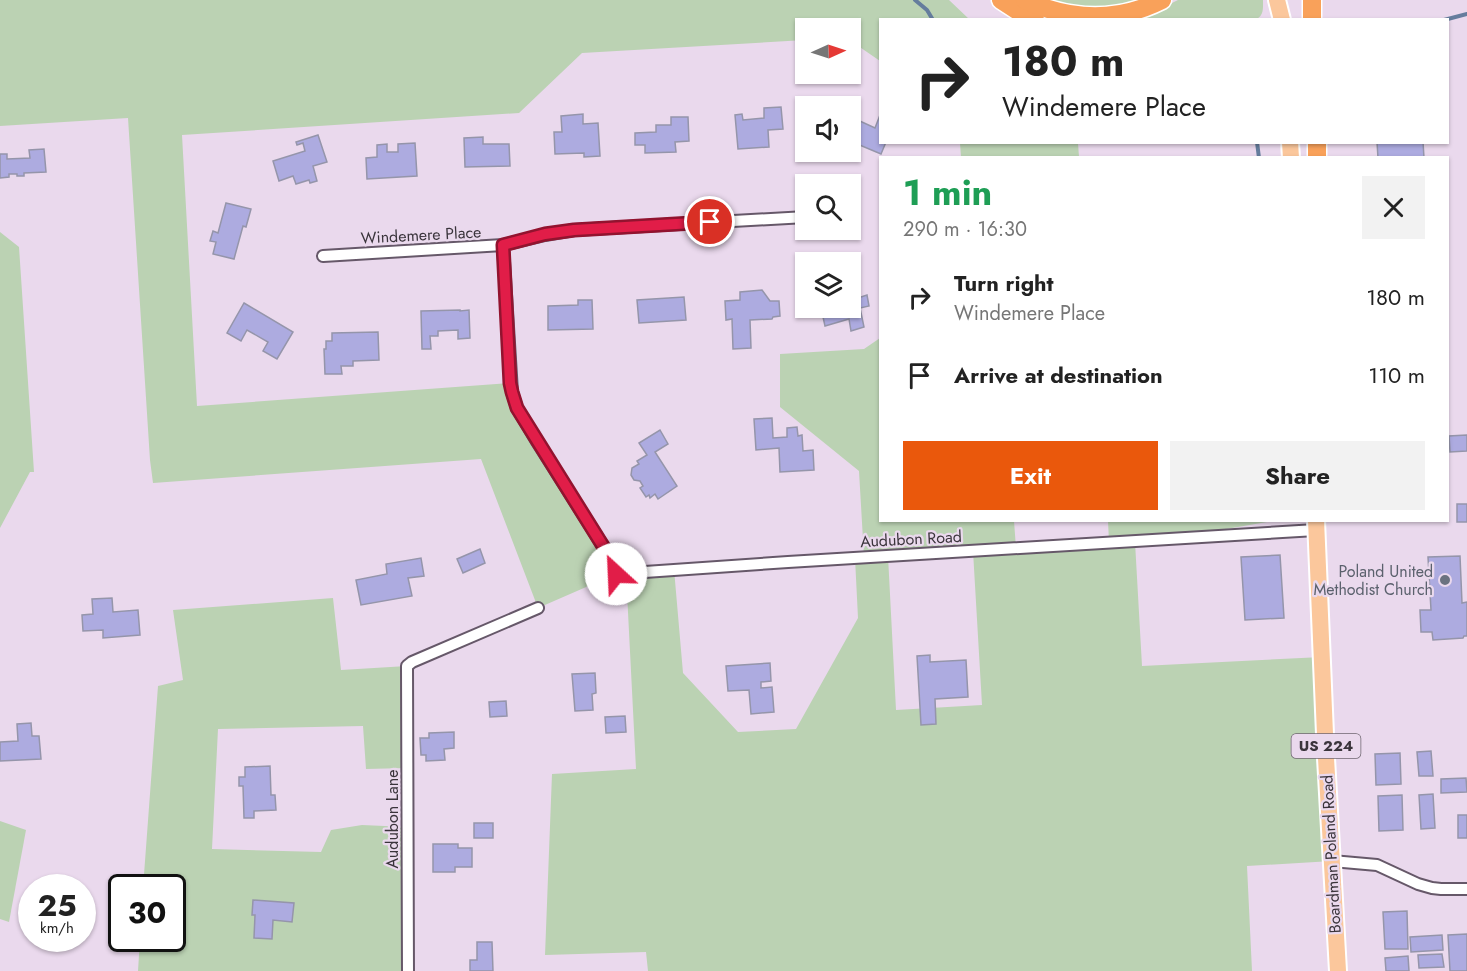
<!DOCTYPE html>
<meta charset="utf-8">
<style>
:root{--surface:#fff;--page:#f2f2f2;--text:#222;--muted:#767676;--accent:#ea580c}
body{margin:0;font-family:Jost,sans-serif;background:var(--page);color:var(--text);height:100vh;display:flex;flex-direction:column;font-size:22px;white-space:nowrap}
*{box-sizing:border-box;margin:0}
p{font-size:20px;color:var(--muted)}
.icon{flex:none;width:33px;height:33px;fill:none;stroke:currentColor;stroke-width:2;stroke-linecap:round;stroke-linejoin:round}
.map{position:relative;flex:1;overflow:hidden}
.panel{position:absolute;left:879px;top:156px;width:570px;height:366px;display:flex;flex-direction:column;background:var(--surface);border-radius:0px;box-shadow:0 2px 4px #0004}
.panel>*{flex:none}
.hud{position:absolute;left:879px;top:18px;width:570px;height:126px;border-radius:0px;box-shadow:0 2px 4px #0004;background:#fff;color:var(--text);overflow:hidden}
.needle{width:39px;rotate:87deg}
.fabs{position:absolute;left:795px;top:18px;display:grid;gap:12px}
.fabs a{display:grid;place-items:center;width:66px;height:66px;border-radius:0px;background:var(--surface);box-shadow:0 2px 4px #0004;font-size:30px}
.speed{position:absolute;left:18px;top:874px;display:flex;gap:12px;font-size:30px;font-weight:700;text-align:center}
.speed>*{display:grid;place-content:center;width:78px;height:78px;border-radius:50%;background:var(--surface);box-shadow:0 2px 4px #0004;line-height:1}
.speed small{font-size:15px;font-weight:400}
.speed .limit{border:3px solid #111;border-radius:9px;background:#fff;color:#111}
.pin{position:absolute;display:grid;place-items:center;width:51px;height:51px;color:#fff;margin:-26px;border:3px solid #fff;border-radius:50%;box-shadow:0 2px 6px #0007}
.me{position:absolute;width:66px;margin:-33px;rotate:335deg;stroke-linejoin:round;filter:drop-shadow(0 0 4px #0008)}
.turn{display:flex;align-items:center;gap:21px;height:126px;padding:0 24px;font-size:27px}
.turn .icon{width:78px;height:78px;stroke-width:2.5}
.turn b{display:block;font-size:42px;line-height:51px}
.round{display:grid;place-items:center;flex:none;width:63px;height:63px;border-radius:0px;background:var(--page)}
.overview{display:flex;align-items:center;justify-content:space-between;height:102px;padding:0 24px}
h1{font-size:36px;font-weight:700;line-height:45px;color:#1e9e55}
.action{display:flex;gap:12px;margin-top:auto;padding:12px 24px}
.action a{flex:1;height:69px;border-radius:0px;background:var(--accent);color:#fff;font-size:24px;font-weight:700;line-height:69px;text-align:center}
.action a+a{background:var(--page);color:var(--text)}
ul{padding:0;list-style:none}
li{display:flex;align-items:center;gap:18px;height:78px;padding:0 24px}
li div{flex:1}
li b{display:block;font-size:22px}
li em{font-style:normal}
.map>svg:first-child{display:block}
.green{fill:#bbd2b3;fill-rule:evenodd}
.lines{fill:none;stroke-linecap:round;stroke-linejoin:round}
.stream{stroke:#657d9d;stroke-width:4}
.building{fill:#adabe0;stroke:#9595aa;stroke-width:1.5}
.minor-casing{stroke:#665869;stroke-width:14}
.primary-casing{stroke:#fff;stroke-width:20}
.motorway-casing{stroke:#fff;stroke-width:21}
.minor{stroke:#fff;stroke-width:10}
.primary{stroke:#fbc79c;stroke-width:16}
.motorway{stroke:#f9a15a;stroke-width:18}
.route-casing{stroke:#92132f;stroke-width:15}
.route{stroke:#e11d48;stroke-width:10}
.worship-dot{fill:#6b7280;stroke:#ead9ed;stroke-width:2}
.labels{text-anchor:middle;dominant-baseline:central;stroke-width:4.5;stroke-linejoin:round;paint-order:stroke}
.shield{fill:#ead9ed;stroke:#6f6670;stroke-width:1.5}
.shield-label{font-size:15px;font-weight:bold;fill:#3a343b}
.street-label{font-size:16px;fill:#3a343b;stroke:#ead9ed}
.worship-label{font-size:16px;fill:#5b616d;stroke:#ead9ed;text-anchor:end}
</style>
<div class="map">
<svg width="1467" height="971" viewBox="0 0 1467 971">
<rect width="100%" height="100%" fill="#ead9ed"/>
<!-- green -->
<g class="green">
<path d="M0,0H949L969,19L880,20V61L851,41L850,28H806L805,40L582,53L519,113L182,135L197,406L510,383L512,392L616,574L538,608L481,459L153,483L150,460L128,118L0,126Z"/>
<path d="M1050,0H1144C1111,9 1083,10 1050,0Z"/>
<path d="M1178,0H1263C1263,8 1264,16 1256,19L1128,20L1162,8Z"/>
<path d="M960,143H1078L1079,157H961Z"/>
<path d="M0,232L19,247L34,472H30L0,528Z"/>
<path d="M880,338V520L1014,521L1016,548L1109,542L1108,521H1267V522L1162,540L1135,542L1142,666L1322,657L1332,861L1247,866L1252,971H648L646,952L545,955L552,774L636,769L626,573L674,569L683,673L738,732L796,729L858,618L855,558L864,557L859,471L780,407V354L864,349ZM973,551L982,705L896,710L888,556Z"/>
<path d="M333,598L341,670L407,666V768L366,769L363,726L218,729L212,849L321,852L331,830L362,825L407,827L408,971H138L140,939H172V888H143L158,686L183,680L173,610Z"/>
<path d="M0,821L26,830L9,922L0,919Z"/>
</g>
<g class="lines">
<!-- stream -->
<g class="stream">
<path d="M915,0L927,10L933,20"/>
<path d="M1444,20L1467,14"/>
<path d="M1257,142L1259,158"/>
</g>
</g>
<!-- building -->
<g class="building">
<path d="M781,107L783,129L768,130L769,147L738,149L735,115L742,114L743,120L764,118V108Z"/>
<path d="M583,114V124L598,123L600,156L584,157V153L555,154L554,132H562L561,116Z"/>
<path d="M880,115V142H886L881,154L850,141L851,117L875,128Z"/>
<path d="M671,117H688L689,141L675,142L676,152L645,153V145H635V133L656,132V125H671Z"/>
<path d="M318,135L327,162L313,166L317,181L310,183L309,180L296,184L293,176L279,181L273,161L305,151L303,143L297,145L296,142Z"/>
<path d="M483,137V144H509L510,166L465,167L464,138Z"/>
<path d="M1377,142H1423L1424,158H1378Z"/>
<path d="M415,143L417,176L367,179L366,158L377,157V145L387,144V152H398V144Z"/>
<path d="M44,149L46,172L24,173V176H17V174H9V177L0,178V154H7V159L30,158L29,150Z"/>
<path d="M226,203L251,209L246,227L243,226L234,259L213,254L216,242L210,241L213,231L218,233Z"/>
<path d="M856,289L858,298L867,295L869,306L860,308L864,327L851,331L849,319L825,326L821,308H850V290Z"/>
<path d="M762,290L770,301H779L780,316L773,317L772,319L750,320L751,348L733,349L732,319L726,320L725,301L740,300V292Z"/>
<path d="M684,297L686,320L639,323L637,300Z"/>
<path d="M578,300H592L593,329L548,330V306L578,305Z"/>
<path d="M244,303L293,332L277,359L263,351L268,342L247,330L241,341L227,333Z"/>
<path d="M460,310V311L469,310L470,338L458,339V330L438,331V336H430L431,349H422L421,311Z"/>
<path d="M378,332L379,360L353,361V366H341L342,374H325L324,349H326V341H332V333Z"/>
<path d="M772,418L773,438L787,437V428L797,427L798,436L802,435L803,451L813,450L814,470L780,472L779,448L756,450L754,419Z"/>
<path d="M660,430L668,444L655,452L677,486L658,499L655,494L650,498L649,495L646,497L640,488L643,486L640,481L634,480L631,475L632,468L639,464L637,461L647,455L639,443Z"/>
<path d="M1467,435V451L1450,452L1449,436Z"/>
<rect x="1457" y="504" width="10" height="18"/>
<path d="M480,549L485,563L463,573L457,559Z"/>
<path d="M1280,555L1284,618L1245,620L1241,557Z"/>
<path d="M1460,556L1462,603L1467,602V636H1464L1463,638L1433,640L1432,632H1421L1420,610H1431L1428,557Z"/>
<path d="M421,558L424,576L408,578L412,596L361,605L356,580L387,574L386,564Z"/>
<path d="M112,598L113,612L138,610L140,635L103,638V630L83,631L82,615L93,614L92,599Z"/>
<path d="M930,655V662L966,660L968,697L935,699L936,724L921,725L917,656Z"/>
<path d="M770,663L771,681L761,682V688L772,687L774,712L751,714L749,690L728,691L726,666Z"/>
<path d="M595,673L596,693L592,694L593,710L575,711L572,674Z"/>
<path d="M506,701L507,716L490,717L489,702Z"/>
<path d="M625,716L626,732L606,733L605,717Z"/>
<path d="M31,723L32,736H39L41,759L0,761V742L18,741L17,724Z"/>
<path d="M454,732V748L444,749L445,760L426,761V755H421L420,738H429V733Z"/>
<path d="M1431,751L1433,776H1419L1417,752Z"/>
<path d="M1400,753L1401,784L1376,785L1375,754Z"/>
<path d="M270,766L271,795H275L276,810L254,811V818H244L243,786H239V777H245V767Z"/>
<path d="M1466,778L1467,792L1441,793V779Z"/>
<path d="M1433,794L1435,828L1421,829L1419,795Z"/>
<path d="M1402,795L1403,830L1379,831L1378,796Z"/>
<rect x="1458" y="815" width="9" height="23"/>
<rect x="474" y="823" width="19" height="15"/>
<path d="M433,844H458V848H472V867H455V872H433Z"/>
<path d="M253,900L294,903L292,922L273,920L272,939L254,938L255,915H252Z"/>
<path d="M1407,911L1408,949H1385L1383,912Z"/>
<path d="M1467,934V971H1450L1448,935Z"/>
<path d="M1442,935L1443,950L1411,952L1410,937Z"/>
<path d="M477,942H492L493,971H470V960H477Z"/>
<path d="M1442,954L1444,967L1419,968L1418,955Z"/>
<path d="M1408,956L1409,971H1386L1385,958Z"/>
</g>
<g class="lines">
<defs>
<g id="minor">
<path d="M503,245L512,392L517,408L536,440L608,554L616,574L788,562L1316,530"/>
<path d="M323,256L503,245L545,235L574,230L806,217"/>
<path d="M1332,861L1377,865L1418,884L1432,888L1441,889H1467"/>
<path d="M408,971L407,666L412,662L538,608"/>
</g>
<g id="primary">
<path d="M1277,0L1282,20"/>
<path d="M1290,142L1291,158"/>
<path d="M1316,520L1326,758L1338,971"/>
</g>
<g id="motorway">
<path d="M1001,0L1024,15L1035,20"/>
<path d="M1025,0C1071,21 1116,23 1162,0"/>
<path d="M1312,20V0"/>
<path d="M1317,142V158"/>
</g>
</defs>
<!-- minor casing -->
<use href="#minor" class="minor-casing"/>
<!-- primary casing -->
<use href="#primary" class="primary-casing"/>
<!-- motorway casing -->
<use href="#motorway" class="motorway-casing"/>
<!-- minor -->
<use href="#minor" class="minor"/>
<!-- primary -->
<use href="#primary" class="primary"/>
<!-- motorway -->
<use href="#motorway" class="motorway"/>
</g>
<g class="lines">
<defs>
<path id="route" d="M616,574L608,554L517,408L512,392L510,383L503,245L545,234L574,230L710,222"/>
</defs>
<!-- route casing -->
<use href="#route" class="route-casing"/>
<!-- route -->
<use href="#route" class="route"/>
</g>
<!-- markers -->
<circle class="worship-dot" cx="1445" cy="580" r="6"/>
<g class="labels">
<!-- shield labels -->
<rect class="shield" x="1291.5" y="734" width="69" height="24" rx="4.5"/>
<g class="shield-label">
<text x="1326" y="746">US 224</text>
</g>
<!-- street labels -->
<g class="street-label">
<text transform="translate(421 235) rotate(-3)">Windemere Place</text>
<text transform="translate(911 539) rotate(-3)">Audubon Road</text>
<text transform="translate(392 819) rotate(-90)">Audubon Lane</text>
<text transform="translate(1331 854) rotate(-93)">Boardman Poland Road</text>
</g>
<!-- worship labels -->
<g class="worship-label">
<text x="1433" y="571">Poland United<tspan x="1433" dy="18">Methodist Church</tspan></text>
</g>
</g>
</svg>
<div class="fabs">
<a><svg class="needle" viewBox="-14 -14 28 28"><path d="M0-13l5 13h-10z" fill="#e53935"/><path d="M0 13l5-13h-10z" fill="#767676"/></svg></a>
<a><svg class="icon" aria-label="sound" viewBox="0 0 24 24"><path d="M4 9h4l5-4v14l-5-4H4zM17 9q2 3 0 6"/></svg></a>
<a><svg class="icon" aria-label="search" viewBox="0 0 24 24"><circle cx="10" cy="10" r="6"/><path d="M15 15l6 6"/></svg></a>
<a><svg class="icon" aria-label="layers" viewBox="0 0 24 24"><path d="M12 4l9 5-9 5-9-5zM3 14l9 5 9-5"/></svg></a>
</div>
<div class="speed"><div>25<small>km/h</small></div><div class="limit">30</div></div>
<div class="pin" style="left:710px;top:222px;background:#d93025"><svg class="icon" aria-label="arrive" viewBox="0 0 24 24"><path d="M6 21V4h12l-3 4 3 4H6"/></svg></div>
<svg class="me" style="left:616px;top:574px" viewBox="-20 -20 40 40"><circle r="19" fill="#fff"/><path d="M0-13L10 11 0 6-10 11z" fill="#e11d48"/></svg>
<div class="hud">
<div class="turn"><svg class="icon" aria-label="right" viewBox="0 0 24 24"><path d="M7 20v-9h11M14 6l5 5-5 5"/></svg><div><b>180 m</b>Windemere Place</div></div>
</div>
<section class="panel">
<div class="overview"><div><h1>1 min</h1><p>290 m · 16:30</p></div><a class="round"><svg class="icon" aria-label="close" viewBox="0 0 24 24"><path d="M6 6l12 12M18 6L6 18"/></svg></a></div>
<ul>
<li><svg class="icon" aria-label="right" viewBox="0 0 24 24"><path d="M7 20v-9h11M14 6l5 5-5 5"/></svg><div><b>Turn right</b><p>Windemere Place</p></div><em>180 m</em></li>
<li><svg class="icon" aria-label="arrive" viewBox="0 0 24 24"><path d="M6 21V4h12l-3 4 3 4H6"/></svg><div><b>Arrive at destination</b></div><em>110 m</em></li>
</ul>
<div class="action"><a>Exit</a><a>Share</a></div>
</section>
</div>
